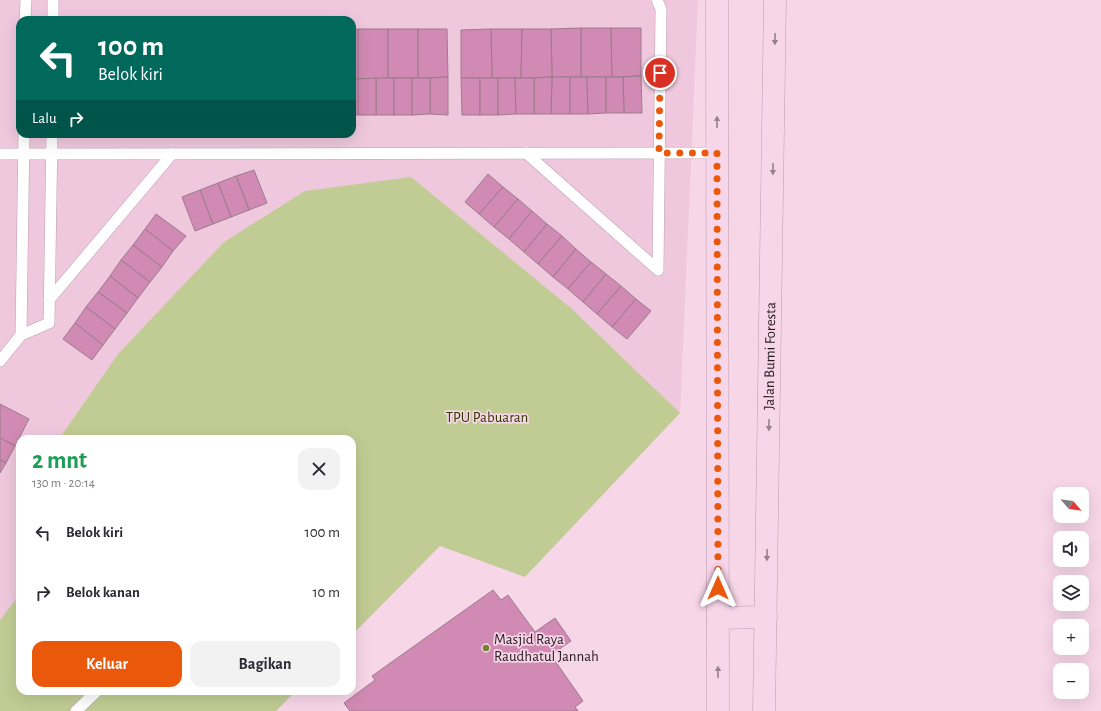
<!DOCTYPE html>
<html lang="id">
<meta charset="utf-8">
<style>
:root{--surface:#fff;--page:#f2f2f3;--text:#2b2b33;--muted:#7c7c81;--accent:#ea580c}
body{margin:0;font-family:"Alegreya Sans",sans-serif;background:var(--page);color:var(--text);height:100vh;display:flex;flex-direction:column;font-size:15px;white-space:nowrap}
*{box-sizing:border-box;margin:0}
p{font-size:13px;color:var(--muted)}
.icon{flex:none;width:22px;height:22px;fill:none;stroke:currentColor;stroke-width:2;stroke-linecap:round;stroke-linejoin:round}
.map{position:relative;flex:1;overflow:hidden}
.sheet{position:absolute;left:16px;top:435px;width:340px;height:260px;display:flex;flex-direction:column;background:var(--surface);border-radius:12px;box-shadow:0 4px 16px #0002}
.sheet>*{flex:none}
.hud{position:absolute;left:16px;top:16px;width:340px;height:122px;border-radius:12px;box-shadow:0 4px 16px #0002;background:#00695c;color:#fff;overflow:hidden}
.needle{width:26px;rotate:118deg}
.buttons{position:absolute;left:1053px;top:487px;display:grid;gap:8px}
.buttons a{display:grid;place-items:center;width:36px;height:36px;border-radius:8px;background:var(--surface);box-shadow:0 4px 16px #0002;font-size:20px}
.pin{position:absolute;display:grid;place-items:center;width:34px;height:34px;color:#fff;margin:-17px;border:2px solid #fff;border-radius:50%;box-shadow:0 1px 4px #0007}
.me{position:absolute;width:44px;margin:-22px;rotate:0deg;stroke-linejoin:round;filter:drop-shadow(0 0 3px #0008)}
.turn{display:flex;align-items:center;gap:14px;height:84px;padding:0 16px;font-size:18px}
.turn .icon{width:52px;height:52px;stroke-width:2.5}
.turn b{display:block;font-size:28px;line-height:34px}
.then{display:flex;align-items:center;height:38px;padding:0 16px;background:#0003;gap:8px;font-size:15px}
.round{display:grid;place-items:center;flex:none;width:42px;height:42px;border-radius:12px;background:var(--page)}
.headline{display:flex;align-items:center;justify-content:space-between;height:68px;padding:0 16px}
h1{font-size:24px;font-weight:600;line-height:30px;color:#1e9e55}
.button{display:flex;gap:8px;margin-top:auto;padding:8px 16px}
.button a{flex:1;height:46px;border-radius:12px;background:var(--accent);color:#fff;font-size:16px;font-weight:600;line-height:46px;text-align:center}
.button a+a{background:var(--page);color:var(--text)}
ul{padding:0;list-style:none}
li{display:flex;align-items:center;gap:12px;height:60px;padding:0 16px}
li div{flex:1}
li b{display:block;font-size:15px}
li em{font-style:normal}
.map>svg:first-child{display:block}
.built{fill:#efc8dd;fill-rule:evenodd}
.green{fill:#c1cc94}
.building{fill:#d18ab3;stroke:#9a7c8c}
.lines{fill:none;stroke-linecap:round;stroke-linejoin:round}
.service-casing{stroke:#bd9eaf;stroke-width:12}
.secondary-casing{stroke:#bd9eaf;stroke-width:23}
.service{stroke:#fff;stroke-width:11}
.secondary{stroke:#f7d6ea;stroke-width:22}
.oneway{fill:#98818f}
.route{stroke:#ea580c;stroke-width:7;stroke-dasharray:0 12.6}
.poi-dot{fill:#75812e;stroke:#f7d6e8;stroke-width:1.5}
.labels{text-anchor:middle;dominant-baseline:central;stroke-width:3.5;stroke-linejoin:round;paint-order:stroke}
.street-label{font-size:15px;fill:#24191f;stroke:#f7d6e8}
.park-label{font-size:15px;fill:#333a00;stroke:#f7d6e8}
.poi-label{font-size:15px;fill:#24191f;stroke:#f7d6e8;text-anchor:start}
</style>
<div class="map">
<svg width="1101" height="711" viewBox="0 0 1101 711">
<rect width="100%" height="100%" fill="#f7d6e8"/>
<!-- built -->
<path class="built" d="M0,0H698L680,413L572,309L411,178L305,191L224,242L118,354L59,439H20V594L0,620ZM20,20H352V134H20Z"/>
<!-- green -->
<g class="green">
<path d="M411,177L572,309L680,413L525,577L440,546L352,635V439H59L118,354L224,242L305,191Z"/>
<path d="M20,594V691H296L276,711H0V620Z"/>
</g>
<!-- building -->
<g class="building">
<path d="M581,28H611L612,77H581Z"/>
<path d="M581,28V77H552L551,29Z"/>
<path d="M611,28H641V76L612,77Z"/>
<path d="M358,29H388V78L358,79Z"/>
<path d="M358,29V79H352V30Z"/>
<rect x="388" y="29" width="30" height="49"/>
<path d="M418,29H447L448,77L418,78Z"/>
<path d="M491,29H522L521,78H492Z"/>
<path d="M491,29L492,78H461V30Z"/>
<path d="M522,29H551L552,77L521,78Z"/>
<path d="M641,76L642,113H624L623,77Z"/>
<path d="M448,77V115L430,114V78Z"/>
<path d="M552,77H570V114H551Z"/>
<path d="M552,77L551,114H534V78Z"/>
<path d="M570,77H587L588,114H570Z"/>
<path d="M587,77H606V113L588,114Z"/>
<path d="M606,77H623L624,113H606Z"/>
<rect x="376" y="78" width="18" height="37"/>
<path d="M376,78V115H358V79Z"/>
<rect x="394" y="78" width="18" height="37"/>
<path d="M412,78H430V114L412,115Z"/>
<path d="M461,78H480V115H462Z"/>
<rect x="480" y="78" width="18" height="37"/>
<path d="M498,78H515L516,114L498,115Z"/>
<path d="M515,78H534V114H516Z"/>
<rect x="352" y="79" width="6" height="36"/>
<path d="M254,170L267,203L249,210L236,176Z"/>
<path d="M488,174L503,187L479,214L465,202Z"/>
<path d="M236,176L249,210L231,217L218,183Z"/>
<path d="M218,183L231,217L213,224L200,190Z"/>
<path d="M503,187L518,199L494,227L479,214Z"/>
<path d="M200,190L213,224L195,231L182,197Z"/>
<path d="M518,199L532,211L509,239L494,227Z"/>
<path d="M532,211L547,224L524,252L509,239Z"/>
<path d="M156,214L186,236L173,251L145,229Z"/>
<path d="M547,224L562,236L538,264L524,252Z"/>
<path d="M145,229L173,251L162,267L133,245Z"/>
<path d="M562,236L576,249L553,277L538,264Z"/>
<path d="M133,245L162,267L150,282L121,260Z"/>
<path d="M576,249L591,262L568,289L553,277Z"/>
<path d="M121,260L150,282L138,298L110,276Z"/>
<path d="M591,262L606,274L583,302L568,289Z"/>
<path d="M606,274L621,286L597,314L583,302Z"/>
<path d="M110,276L138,298L127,313L98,292Z"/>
<path d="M621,286L636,299L612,327L597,314Z"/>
<path d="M98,292L127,313L115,329L86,307Z"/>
<path d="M636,299L651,311L627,339L612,327Z"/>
<path d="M86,307L115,329L103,345L75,323Z"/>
<path d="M75,323L103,345L92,360L63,339Z"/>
<path d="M0,404L29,419L15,446L0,438Z"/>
<path d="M0,438L15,446L6,463L0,460Z"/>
<path d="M0,460L6,463L0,473Z"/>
<path d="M493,590L501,600L508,595L535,632L555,618L571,641L551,655L583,701L575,707L578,711H350L344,703L375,680L372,676Z"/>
</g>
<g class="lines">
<defs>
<g id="service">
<path d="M657,0L661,9L658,270"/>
<path d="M25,20L26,0"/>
<path d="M53,20V0"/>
<path d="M526,153L658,270"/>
<path d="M0,154L717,153"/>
<path d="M49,300L172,154"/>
<path d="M21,335L24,134"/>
<path d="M0,361L21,335L49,323L52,134"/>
<path d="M76,711L97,691"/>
</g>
<g id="secondary">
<path d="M717,0L718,711"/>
<path d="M718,618L766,617"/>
<path d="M764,711L775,0"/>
</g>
</defs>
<!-- service casing -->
<use href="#service" class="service-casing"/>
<!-- secondary casing -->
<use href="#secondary" class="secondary-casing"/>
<!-- service -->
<use href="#service" class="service"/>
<!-- secondary -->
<use href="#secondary" class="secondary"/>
</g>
<!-- one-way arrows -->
<defs><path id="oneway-solid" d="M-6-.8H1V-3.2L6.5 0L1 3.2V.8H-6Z"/></defs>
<g class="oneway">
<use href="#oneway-solid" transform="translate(775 39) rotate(91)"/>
<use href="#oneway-solid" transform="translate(717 122) rotate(-90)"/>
<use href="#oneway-solid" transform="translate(773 169) rotate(91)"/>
<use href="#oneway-solid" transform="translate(769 425) rotate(91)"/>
<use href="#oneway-solid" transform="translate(767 555) rotate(91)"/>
<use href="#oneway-solid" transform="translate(718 672) rotate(-90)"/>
</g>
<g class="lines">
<!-- route -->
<path class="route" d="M660,73L659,153H717L718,588"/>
</g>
<!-- markers -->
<circle class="poi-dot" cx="486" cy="648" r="4"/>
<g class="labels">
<!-- street labels -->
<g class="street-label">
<text transform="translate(770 356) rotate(-89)">Jalan Bumi Foresta</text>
</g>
<!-- park labels -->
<g class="park-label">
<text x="487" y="417">TPU Pabuaran</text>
</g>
<!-- poi labels -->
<g class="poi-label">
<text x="494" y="639">Masjid Raya<tspan x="494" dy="17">Raudhatul Jannah</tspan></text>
</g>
</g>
</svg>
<div class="buttons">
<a><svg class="needle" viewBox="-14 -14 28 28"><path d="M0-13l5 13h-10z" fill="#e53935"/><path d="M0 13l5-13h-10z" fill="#7c7c81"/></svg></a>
<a><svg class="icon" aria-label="sound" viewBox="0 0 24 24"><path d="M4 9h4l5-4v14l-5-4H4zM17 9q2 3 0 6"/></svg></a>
<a><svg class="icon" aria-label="layers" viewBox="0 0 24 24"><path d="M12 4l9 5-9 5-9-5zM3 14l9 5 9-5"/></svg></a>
<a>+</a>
<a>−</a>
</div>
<div class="pin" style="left:660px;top:73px;background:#d93025"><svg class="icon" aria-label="arrive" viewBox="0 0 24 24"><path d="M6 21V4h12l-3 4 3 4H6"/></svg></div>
<svg class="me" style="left:718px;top:588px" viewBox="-20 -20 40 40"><path d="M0-17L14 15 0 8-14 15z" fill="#ea580c" stroke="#fff" stroke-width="4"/></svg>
<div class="hud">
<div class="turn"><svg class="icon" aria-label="left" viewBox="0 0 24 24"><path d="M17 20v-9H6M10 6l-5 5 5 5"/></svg><div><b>100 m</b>Belok kiri</div></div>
<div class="then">Lalu<svg class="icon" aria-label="right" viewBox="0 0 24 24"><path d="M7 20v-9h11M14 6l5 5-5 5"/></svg></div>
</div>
<section class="sheet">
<div class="headline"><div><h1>2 mnt</h1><p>130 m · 20:14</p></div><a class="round"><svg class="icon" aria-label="close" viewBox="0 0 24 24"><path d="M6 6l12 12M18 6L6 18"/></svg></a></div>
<ul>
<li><svg class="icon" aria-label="left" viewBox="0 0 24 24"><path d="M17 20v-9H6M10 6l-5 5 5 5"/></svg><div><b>Belok kiri</b></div><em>100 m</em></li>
<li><svg class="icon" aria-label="right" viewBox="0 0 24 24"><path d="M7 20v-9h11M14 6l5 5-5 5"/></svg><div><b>Belok kanan</b></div><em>10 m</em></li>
</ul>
<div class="button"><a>Keluar</a><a>Bagikan</a></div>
</section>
</div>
